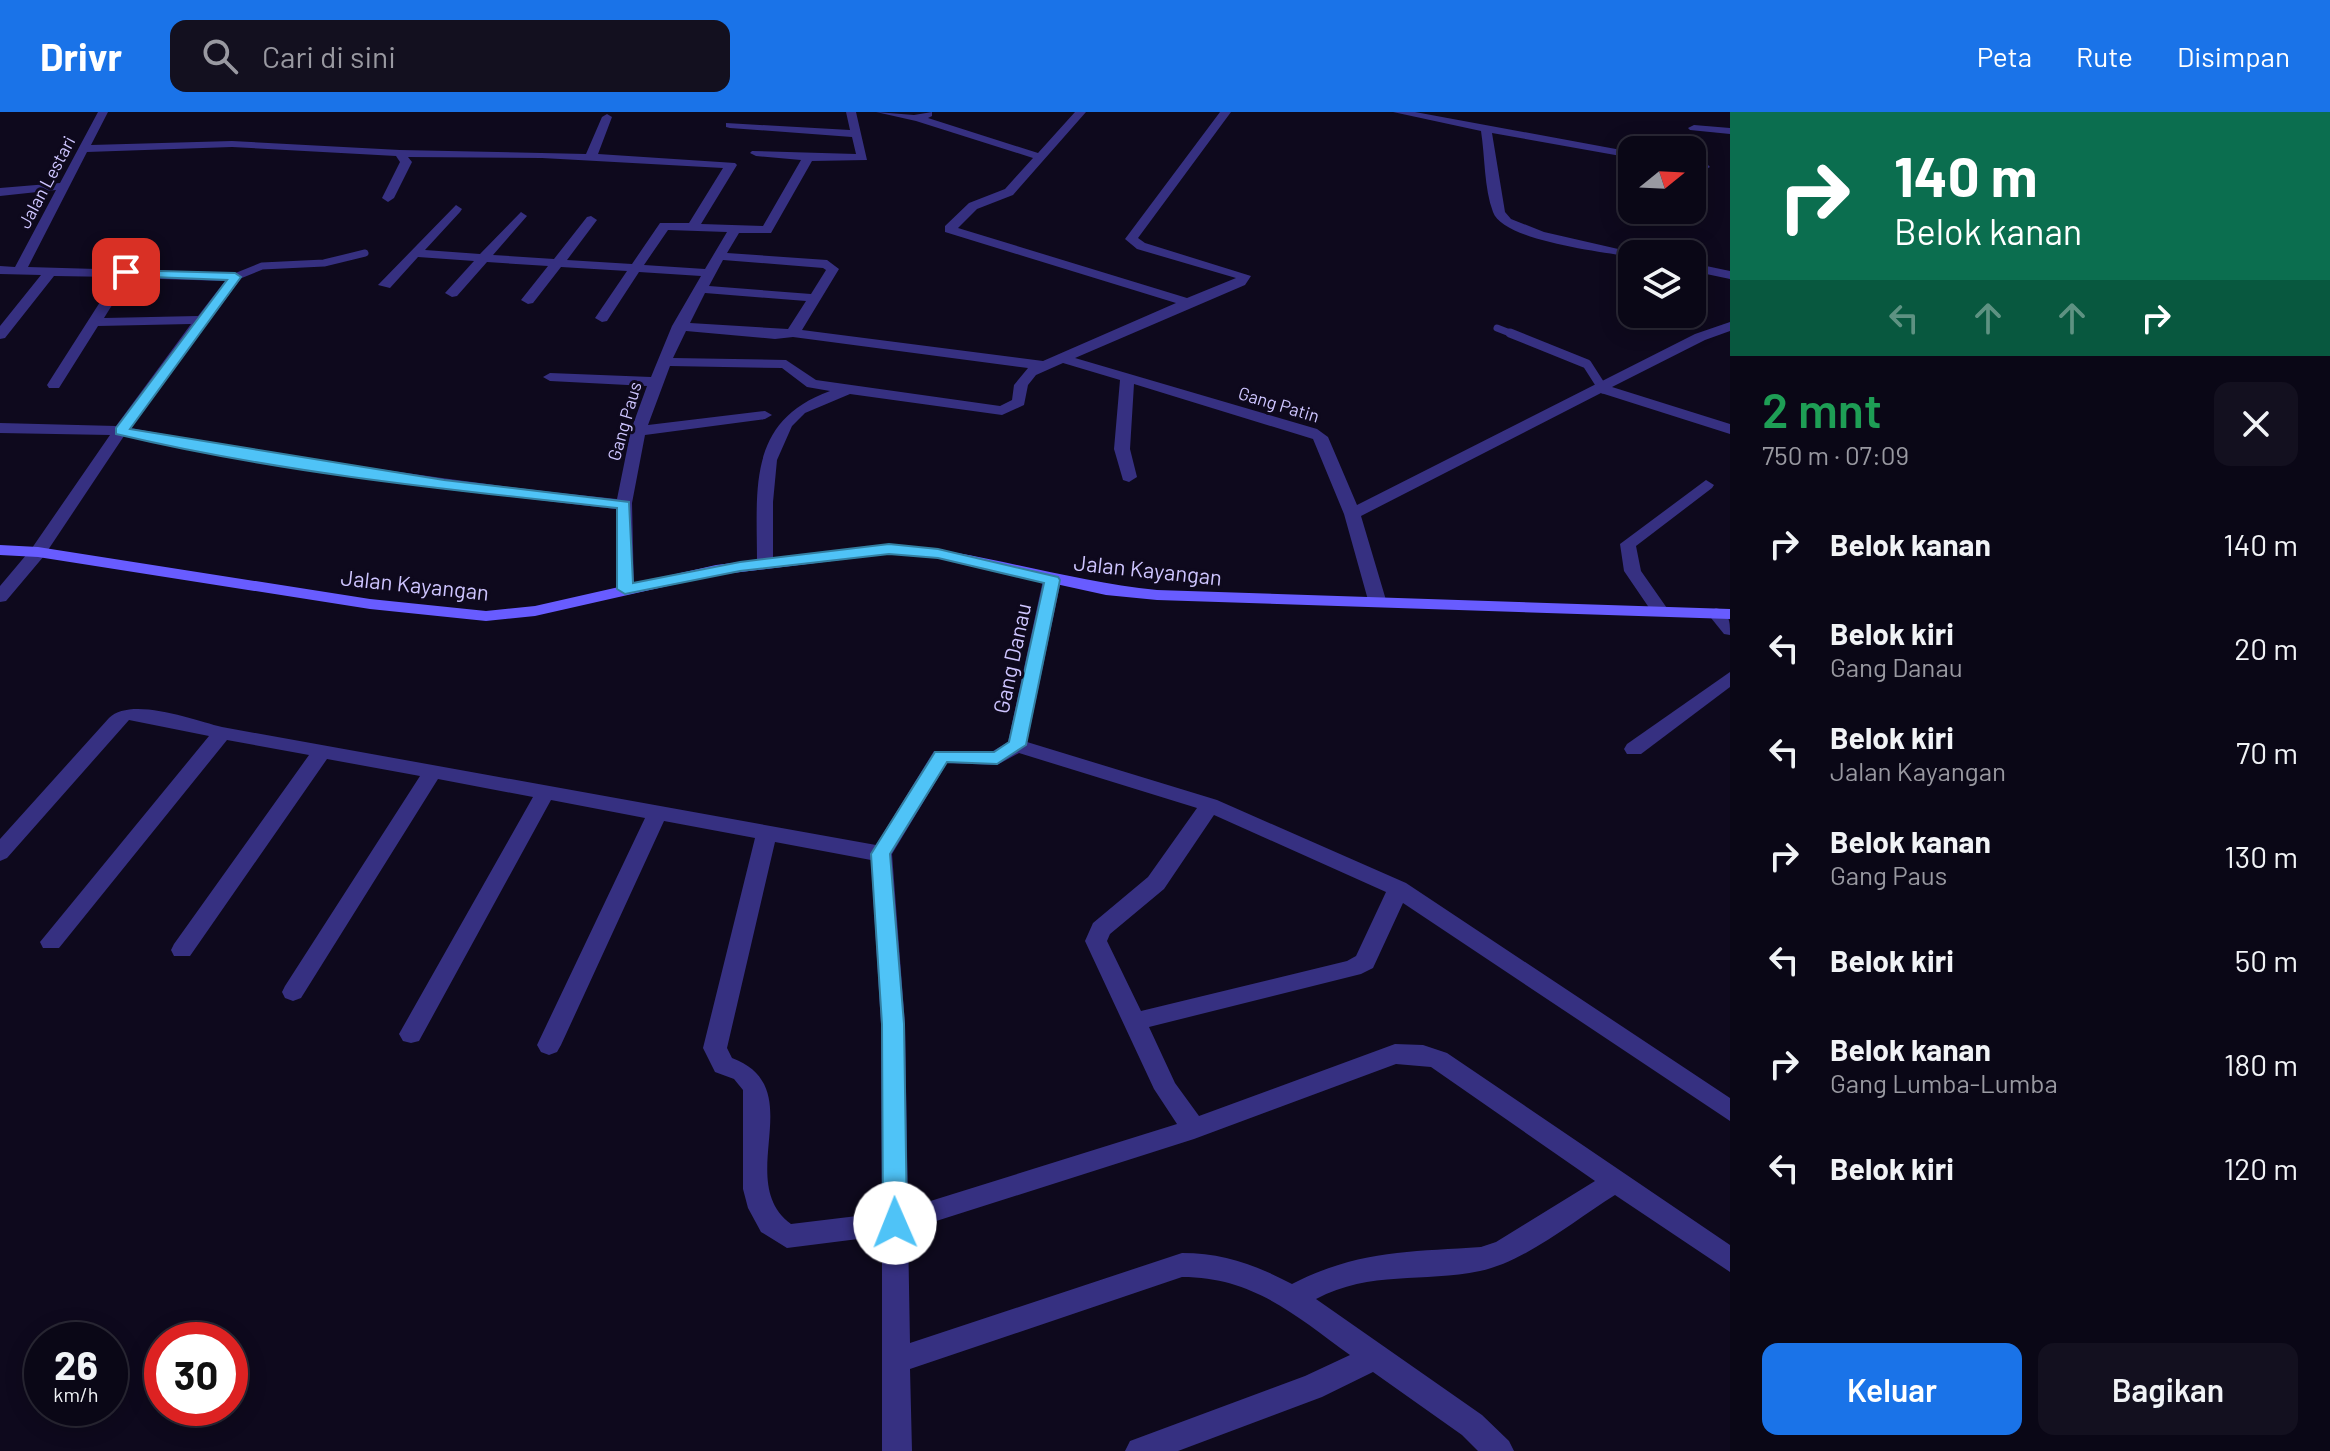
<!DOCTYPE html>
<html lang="id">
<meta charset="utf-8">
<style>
:root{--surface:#0a0716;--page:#13101f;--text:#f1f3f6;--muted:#9999a1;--line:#2a2835;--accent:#1a73e8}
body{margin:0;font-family:Barlow,sans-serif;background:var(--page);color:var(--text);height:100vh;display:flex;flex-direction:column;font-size:30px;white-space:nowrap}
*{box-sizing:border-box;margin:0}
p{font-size:26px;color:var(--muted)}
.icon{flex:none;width:44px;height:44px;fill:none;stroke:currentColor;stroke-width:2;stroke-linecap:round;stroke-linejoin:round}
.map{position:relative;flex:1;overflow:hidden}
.side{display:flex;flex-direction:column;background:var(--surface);width:600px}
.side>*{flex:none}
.guide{background:#0b6e4f;color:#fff;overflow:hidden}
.needle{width:52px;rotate:72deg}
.tools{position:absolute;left:1618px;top:24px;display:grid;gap:16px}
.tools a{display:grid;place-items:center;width:88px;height:88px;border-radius:16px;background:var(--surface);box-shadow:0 4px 20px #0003,0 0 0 2px var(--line);font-size:40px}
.speed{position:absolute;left:24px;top:1210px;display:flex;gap:16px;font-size:40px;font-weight:700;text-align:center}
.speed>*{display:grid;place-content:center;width:104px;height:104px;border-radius:50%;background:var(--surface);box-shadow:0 4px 20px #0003,0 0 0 2px var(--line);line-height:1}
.speed small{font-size:20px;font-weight:400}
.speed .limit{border:12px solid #d22;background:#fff;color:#111}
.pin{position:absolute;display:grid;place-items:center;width:68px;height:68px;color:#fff;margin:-34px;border-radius:16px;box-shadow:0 4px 12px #0006}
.me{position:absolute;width:88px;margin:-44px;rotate:359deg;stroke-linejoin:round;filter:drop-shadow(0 0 6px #0008)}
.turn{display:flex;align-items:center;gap:28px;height:168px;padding:0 32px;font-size:36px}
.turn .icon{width:104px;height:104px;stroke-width:2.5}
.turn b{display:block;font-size:56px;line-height:68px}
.lanes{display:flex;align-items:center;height:76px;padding:0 32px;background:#0003;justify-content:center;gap:40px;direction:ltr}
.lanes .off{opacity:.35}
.round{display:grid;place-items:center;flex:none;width:84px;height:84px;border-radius:16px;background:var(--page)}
.overview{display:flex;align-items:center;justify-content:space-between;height:136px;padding:0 32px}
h1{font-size:48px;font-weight:600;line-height:60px;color:#1e9e55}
.cta{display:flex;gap:16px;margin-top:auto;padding:16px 32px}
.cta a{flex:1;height:92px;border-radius:16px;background:var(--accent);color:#fff;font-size:32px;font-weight:600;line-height:92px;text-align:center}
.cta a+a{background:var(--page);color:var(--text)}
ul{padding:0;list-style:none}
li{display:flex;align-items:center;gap:24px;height:104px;padding:0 32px}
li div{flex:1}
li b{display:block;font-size:30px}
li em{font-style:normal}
header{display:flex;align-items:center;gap:48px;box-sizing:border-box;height:112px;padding:0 40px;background:var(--accent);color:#fff}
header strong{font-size:38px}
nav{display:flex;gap:44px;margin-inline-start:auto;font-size:28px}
.search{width:560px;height:72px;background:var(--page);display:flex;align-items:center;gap:20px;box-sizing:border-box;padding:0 28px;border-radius:16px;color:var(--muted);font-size:30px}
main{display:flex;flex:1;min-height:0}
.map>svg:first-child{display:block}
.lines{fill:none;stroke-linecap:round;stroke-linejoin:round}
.lane-far1{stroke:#363081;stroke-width:7}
.lane{stroke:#363081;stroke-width:9}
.street{fill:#363081;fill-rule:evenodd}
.secondary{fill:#685cff;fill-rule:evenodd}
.route{fill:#4fc3f7;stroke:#337fa1;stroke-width:2}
.labels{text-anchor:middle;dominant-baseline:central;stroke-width:6;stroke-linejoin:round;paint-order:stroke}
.far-street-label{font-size:18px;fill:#cec5ff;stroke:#0e091d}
.street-label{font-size:22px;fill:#cec5ff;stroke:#0e091d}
</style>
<header>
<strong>Drivr</strong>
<div class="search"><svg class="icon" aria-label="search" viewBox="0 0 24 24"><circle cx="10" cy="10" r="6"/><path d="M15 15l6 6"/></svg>Cari di sini</div>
<nav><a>Peta</a><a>Rute</a><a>Disimpan</a></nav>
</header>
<main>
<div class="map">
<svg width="1730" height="1339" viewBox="0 0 1730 1339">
<rect width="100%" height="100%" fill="#0e091d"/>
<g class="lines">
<!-- lane-far1 -->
<g class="lane-far1">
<path d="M235,165L262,154L324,151L365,141"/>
<path d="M1497,216L1515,223"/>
</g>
<!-- lane -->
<path class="lane" d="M1510,221L1587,252L1603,277"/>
<!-- street -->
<g class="street">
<path d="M98,0H108L91,33L232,29L400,38L586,42L602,5L607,2L612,5L598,42L735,51L737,53L701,112L763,114L801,48L756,44L750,41L752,39L856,42L852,25L730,16L726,15V11L850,18L846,0H856L867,48L812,49L771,121H739L727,141L827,148L839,157L802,218L1043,249L1176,191L945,120V114L969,91L1005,77L1033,46L916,9L876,0L914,3L932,0V4L928,6L1038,41L1075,0H1086L1013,83L977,97L958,116L1187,186L1236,166L1137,137L1125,127L1220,0H1231L1138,126L1145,131L1251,164L1245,173L1075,246L1317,317L1328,325L1357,393L1695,222L1730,210V219L1705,228L1612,275L1730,312V322L1601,281L1361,404L1386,488L1377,493L1368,488L1344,402L1313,327L1134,272L1130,337L1137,365L1129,370L1123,368L1114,337L1120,268L1063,251L1036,263L1028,273L1024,293L1002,303L850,282L805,301L792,314L777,348L773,390V450L765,455L757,450C757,376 747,309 830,279L807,275L782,256L670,254L648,313L765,299L772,303L765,307L645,323L632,391L634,477L631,481H619L616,477V397C451,379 287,355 124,324L44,444L6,489L0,490V474L32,436L110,323L0,321V311L116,314L191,212L98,214L59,276H49L47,273L116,165L54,164L5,226L0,227V214L41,163L0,162V154L15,155L56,78L0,84V76L60,71ZM232,35L396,44L400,50L382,86L388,90L394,86L412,50L408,45L542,46L723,56L689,111H660L632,152L567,148L597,108L591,104L587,105L554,147L493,143L527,104L521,100L480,142L425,138L460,100L462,97L456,93L378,173L390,176L418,145L474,149L445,181L452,185L457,184L487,150L548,154L521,188L528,192L533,191L561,155L627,159L595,206L602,210L607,209L639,160L701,164L672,214L651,265L550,261L543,265L550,269L647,274L631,318L617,387C453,370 291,346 130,316L242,165L235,161L28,155L87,40ZM668,118L727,120L705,157L644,153ZM723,148L823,156L826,158L811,182L709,174ZM129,166L225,169L198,204L104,206ZM705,181L806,189L788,217L690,211ZM686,219L775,227L793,225L1028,256L1014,273L1012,288L1000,294L816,268L786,248L673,246Z"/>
<path d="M1393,0H1415L1632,40V46L1492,21L1505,100L1511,107L1544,120L1640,142H1632V145C1603,140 1503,129 1493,100C1484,76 1485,44 1481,19Z"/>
<path d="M1694,13L1730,16V22L1690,18L1688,16Z"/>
<path d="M1692,50L1708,53L1710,55L1704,58L1692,56Z"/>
<path d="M1692,151L1730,159V167L1692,159Z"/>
<path d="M1706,368L1714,373L1712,376L1636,434L1641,459L1669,499L1666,503H1654L1624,459L1620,432Z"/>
<path d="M1052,463L1061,468L1027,630L1217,688L1406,771L1730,986V1009L1403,791L1373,856L1361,862L1149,915L1175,971L1199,1004L1395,932L1423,933L1447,941L1730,1133V1160L1615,1083C1576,1107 1525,1150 1480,1159C1423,1171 1371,1158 1316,1187L1482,1303L1509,1329L1514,1339H1478L1462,1323L1373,1260L1322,1285L1178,1339H1125L1130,1329L1305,1264L1350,1243C1295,1203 1253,1165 1182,1165L910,1257L912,1339H882V1124L787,1136L761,1120L748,1096L743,1077V978L734,967L715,960L703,936L755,726L664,709L561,933L557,940L549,943L541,940L537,933L645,706L551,688L419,929L411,931L403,929L399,922L533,685L438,667L301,886L293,889L285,886L282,880L285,874L420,664L327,647L190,844H174L171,838L174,832L309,643L227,628L59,836H43L40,830L209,624L129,608L7,746L0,749V727L109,606C131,584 194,608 222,615L876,733L934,639H993L1008,630L1043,468ZM1019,641L1197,696L1148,765L1093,811L1085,829L1154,977L1177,1012L908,1096L905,912L892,742L947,651L997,653ZM1214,703L1386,780L1356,844L1347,849L1141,899L1107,829L1110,822L1164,777ZM775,730L871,748L881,912L882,1101L791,1112C732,1068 812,976 732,946L727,936ZM1396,952L1431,955L1595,1069L1496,1130L1481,1135C1410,1140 1358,1138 1292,1172C1256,1153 1223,1141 1182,1141L910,1231L908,1118L1194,1027Z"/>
<path d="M1716,496C1730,499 1730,511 1730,523L1724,522L1707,501Z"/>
<path d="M1730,560V575L1641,642H1627L1624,637L1627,632Z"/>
</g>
<!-- secondary -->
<path class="secondary" d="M889,432C980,439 1066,469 1157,478L1730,497V507L1157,488L1106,483L938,446L889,442L716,463L535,504L486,509L370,497L38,445L0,443V433L38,435L370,487L486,499L535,494L716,453Z"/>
</g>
<!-- route -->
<path class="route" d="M122,158L235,161L241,165L130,317L444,368L629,390L633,471L740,450L889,432L938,437L1058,465L1060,468L1026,633L997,652L947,650L890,742L904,912L907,1111L903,1118L895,1122L886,1118L883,1111L882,912L871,742L935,640H994L1009,630L1044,471L938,446L889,442L740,459L625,482L617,477V396C450,378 280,361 116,322V316L227,168L126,164L122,163Z"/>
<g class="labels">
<!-- far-street labels -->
<g class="far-street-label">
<text transform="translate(46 70) rotate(-62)">Jalan Lestari</text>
<text transform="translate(1279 292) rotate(17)">Gang Patin</text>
<text transform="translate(624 309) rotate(-74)">Gang Paus</text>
</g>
<!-- street labels -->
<g class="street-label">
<text transform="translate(1148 457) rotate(6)">Jalan Kayangan</text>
<text transform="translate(415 472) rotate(6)">Jalan Kayangan</text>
<text transform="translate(1011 546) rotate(-78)">Gang Danau</text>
</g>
</g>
</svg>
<div class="tools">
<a><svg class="needle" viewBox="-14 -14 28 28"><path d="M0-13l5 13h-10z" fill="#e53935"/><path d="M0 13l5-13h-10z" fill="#9999a1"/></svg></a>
<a><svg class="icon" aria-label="layers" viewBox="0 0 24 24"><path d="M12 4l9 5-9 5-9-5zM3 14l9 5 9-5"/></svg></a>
</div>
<div class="speed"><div>26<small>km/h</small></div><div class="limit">30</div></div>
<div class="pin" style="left:126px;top:160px;background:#d93025"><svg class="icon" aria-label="arrive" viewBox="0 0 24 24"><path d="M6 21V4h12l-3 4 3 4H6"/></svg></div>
<svg class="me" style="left:895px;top:1111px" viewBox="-20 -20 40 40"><circle r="19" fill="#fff"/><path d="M0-13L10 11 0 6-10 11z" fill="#4fc3f7"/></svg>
</div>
<section class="side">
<div class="guide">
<div class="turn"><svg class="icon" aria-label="right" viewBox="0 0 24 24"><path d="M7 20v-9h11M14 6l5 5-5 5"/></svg><div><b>140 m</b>Belok kanan</div></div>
<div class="lanes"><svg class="icon off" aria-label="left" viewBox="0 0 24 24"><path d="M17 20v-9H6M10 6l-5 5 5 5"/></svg><svg class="icon off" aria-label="ahead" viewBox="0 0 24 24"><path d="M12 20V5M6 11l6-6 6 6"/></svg><svg class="icon off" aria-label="ahead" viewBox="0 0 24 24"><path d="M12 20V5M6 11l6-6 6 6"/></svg><svg class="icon" aria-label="right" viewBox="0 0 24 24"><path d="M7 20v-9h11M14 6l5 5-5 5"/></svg></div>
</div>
<div class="overview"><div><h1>2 mnt</h1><p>750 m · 07:09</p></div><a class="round"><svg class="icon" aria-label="close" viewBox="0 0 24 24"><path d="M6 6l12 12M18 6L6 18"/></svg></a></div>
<ul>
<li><svg class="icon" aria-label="right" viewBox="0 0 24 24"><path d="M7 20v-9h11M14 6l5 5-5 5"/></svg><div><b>Belok kanan</b></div><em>140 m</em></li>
<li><svg class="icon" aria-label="left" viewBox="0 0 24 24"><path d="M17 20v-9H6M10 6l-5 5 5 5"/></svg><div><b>Belok kiri</b><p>Gang Danau</p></div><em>20 m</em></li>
<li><svg class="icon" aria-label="left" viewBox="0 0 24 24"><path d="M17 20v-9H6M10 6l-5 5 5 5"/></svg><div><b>Belok kiri</b><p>Jalan Kayangan</p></div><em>70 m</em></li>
<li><svg class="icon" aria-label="right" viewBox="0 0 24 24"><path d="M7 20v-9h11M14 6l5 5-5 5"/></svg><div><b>Belok kanan</b><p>Gang Paus</p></div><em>130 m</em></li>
<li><svg class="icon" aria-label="left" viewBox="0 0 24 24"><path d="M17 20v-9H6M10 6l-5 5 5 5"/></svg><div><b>Belok kiri</b></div><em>50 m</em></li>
<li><svg class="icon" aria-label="right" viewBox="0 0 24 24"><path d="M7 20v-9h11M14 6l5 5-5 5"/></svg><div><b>Belok kanan</b><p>Gang Lumba-Lumba</p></div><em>180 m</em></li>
<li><svg class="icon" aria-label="left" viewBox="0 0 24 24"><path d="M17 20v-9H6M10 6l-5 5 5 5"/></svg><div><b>Belok kiri</b></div><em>120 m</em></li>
</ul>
<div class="cta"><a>Keluar</a><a>Bagikan</a></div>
</section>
</main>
